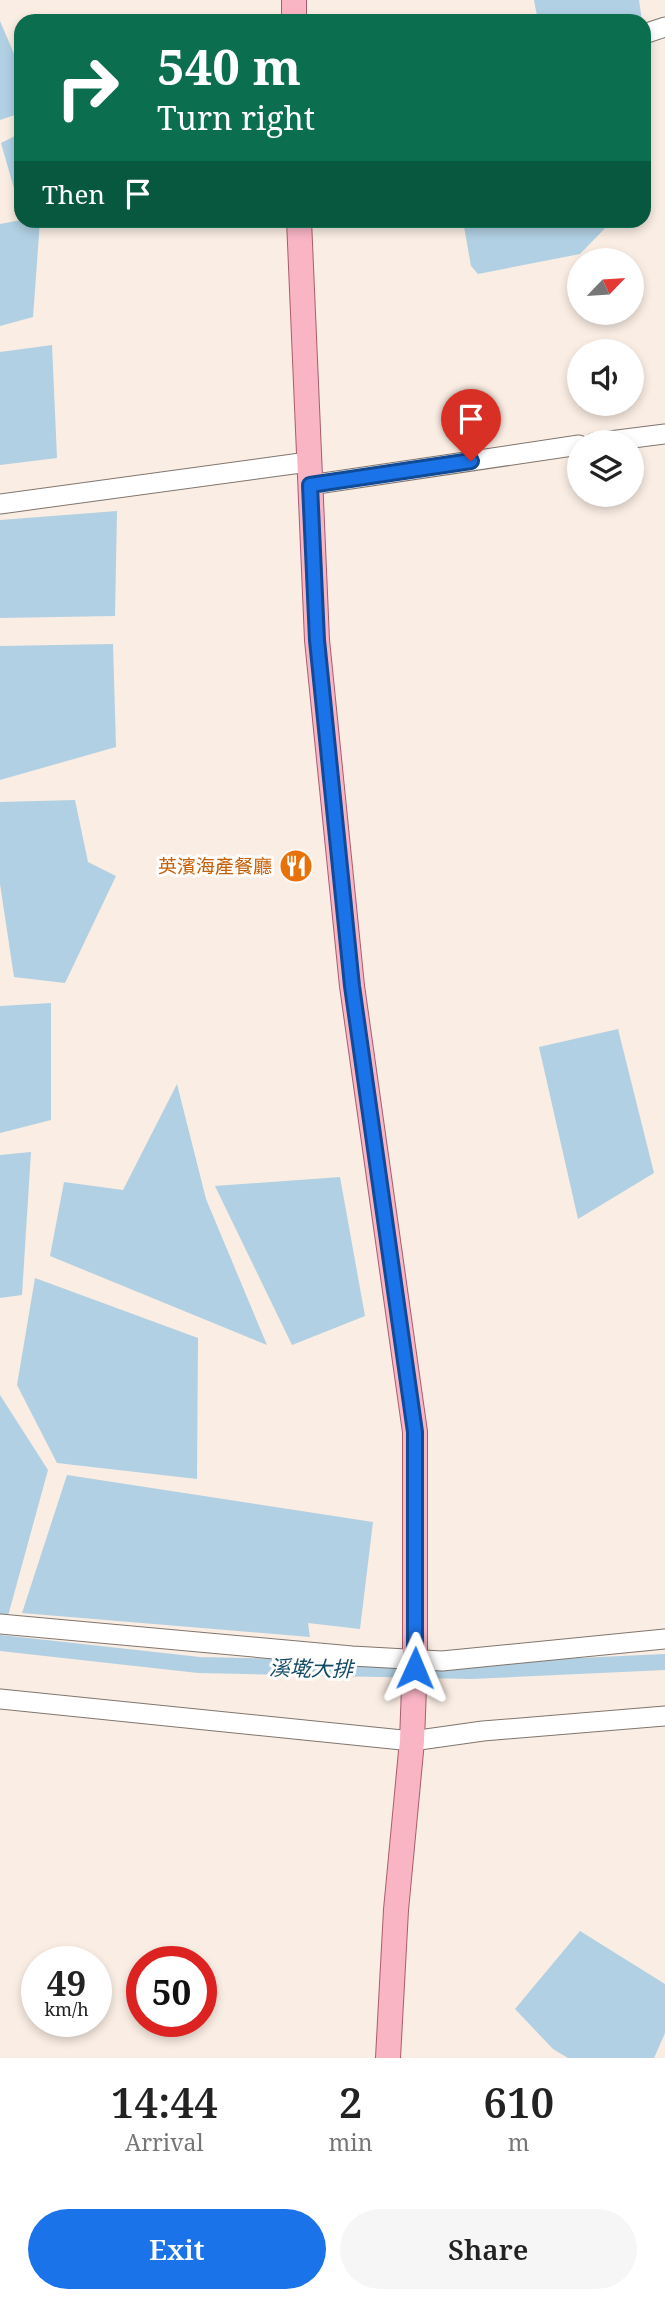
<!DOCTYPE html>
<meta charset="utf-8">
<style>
:root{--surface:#fff;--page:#f6f6f6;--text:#222;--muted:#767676;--accent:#1a73e8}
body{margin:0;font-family:"Noto Serif","Noto Sans TC",serif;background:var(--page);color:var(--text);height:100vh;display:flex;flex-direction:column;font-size:26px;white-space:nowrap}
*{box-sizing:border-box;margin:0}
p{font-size:23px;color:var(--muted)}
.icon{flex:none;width:38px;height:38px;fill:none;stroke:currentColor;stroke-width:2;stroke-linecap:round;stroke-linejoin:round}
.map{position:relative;height:2058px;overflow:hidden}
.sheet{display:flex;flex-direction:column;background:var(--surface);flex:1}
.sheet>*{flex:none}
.guide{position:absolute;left:14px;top:14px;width:637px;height:214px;border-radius:21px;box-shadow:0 4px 10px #0003;background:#0b6e4f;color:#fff;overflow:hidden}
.needle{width:46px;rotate:65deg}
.fabs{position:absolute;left:567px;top:248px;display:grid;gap:14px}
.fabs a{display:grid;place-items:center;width:77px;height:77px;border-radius:50%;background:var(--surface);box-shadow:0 4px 10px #0003;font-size:35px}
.speed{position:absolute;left:21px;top:1946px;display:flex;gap:14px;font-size:35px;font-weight:700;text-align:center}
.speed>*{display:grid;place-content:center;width:91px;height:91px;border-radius:50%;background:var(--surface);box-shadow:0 4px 10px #0003;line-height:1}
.speed small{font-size:18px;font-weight:400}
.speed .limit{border:10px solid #d22;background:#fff;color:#111}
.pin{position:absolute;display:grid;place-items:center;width:60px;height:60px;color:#fff;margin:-72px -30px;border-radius:50% 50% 50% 0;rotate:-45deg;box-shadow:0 0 7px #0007}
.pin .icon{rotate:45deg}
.me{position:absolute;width:77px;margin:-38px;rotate:1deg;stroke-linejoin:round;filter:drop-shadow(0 0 5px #0008)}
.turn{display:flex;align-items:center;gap:24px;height:147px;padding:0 28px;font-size:32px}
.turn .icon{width:91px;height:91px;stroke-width:2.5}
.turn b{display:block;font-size:49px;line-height:60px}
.then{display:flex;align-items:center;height:66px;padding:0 28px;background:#0003;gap:14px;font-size:26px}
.eta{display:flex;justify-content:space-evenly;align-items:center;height:119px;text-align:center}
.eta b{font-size:42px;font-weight:600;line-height:49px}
.primary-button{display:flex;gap:14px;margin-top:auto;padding:14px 28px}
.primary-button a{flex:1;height:80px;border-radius:42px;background:var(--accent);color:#fff;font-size:28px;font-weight:600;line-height:80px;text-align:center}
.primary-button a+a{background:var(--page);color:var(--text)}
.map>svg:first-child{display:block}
.water{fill:#b1d0e3}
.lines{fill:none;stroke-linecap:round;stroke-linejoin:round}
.canal{stroke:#b1d0e3;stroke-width:16}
.minor-casing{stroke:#80756d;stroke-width:21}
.major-casing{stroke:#a85d6c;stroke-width:26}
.minor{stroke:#fff;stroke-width:19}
.major{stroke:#fab5c5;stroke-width:24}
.route-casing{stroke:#114b97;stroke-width:18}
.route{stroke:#1a73e8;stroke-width:12}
.labels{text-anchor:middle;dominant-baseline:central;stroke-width:6;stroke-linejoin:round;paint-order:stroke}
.food-label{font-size:19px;fill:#c56008;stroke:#fffdfb;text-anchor:end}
.water-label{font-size:21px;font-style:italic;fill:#124b66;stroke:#fffdfb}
</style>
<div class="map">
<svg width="665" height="2058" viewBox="0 0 665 2058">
<rect width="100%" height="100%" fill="#faede3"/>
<!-- water -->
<g class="water">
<path d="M534,0H639L642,21H538Z"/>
<path d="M0,21L21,70V113L0,120Z"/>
<path d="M21,133V189L15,192L1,143Z"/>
<path d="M21,220L40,221L33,317L0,326V224Z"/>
<path d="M463,221V220L612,221L580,254L478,274L471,266Z"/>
<path d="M52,345L57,458L0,465V352Z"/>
<path d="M117,511L115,616L0,618V520Z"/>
<path d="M113,644L116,747L0,780V646Z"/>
<path d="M75,800L88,862L116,876L65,983L14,977L0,884V802Z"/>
<path d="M51,1003V1120L0,1133V1006Z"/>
<path d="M618,1029L654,1173L578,1219L539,1047Z"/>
<path d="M177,1084L206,1199L267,1345L50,1256L64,1182L123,1190Z"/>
<path d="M31,1152L22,1295L0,1298V1155Z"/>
<path d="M340,1177L365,1316L292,1345L215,1186Z"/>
<path d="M35,1278L198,1338L197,1479L57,1463L17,1385Z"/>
<path d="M0,1395L48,1470L8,1616L0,1614Z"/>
<path d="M67,1475L373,1522L360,1629L308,1623L310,1637L22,1613Z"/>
<path d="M580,1931L665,1984V2033L654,2058H568L553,2049L515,2009Z"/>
</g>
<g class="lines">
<!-- canal -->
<path class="canal" d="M0,1643L199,1665L471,1671L665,1662"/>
<defs>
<g id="minor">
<path d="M644,34L665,27"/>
<path d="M594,443L665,434"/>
<path d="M310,485L579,445"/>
<path d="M0,504L308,462"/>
<path d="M0,1624L352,1656L442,1661L665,1639"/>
<path d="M0,1699L412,1741L483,1731L665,1716"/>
</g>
<g id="major">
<path d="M294,0V21"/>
<path d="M299,220L317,640L352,986L415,1432V1660L412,1741L396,1910L388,2058"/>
</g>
</defs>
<!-- minor casing -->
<use href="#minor" class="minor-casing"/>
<!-- major casing -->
<use href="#major" class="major-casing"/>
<!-- minor -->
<use href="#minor" class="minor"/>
<!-- major -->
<use href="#major" class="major"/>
</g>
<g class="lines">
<defs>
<path id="route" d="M415,1668V1432L352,986L317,640L310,485L471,461"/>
</defs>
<!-- route casing -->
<use href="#route" class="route-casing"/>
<!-- route -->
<use href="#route" class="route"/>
</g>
<!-- icons -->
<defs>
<symbol id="restaurant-disc" viewBox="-11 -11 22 22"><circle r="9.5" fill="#e8710a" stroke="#fffdfb"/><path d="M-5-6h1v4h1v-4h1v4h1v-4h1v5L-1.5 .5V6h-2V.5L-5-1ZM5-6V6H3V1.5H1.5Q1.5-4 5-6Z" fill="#fff"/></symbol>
</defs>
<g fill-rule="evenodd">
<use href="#restaurant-disc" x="277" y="847" width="38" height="38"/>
</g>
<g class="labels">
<!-- food labels -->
<g class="food-label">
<text x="272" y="866">英濱海產餐廳</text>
</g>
<!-- water labels -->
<g class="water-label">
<text transform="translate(311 1668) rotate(1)">溪墘大排</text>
</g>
</g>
</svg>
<div class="fabs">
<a><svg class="needle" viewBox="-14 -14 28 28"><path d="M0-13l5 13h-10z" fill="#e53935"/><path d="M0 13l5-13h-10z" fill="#767676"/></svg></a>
<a><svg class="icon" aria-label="sound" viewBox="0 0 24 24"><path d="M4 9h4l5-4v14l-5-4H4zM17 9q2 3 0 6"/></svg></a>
<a><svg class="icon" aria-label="layers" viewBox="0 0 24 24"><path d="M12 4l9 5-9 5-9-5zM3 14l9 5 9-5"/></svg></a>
</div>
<div class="speed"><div>49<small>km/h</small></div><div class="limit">50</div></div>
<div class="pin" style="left:471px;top:461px;background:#d93025"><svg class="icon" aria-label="arrive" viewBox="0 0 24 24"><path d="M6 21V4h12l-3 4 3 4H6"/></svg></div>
<svg class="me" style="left:415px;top:1668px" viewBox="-20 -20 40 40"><path d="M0-17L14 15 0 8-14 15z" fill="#1a73e8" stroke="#fff" stroke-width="4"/></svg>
<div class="guide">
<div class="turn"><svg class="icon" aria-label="right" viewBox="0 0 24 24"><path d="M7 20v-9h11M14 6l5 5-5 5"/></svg><div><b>540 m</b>Turn right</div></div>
<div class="then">Then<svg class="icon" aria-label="arrive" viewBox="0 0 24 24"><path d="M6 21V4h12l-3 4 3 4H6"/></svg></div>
</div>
</div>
<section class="sheet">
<div class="eta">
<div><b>14:44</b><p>Arrival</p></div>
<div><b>2</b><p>min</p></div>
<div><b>610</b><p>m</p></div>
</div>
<div class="primary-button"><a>Exit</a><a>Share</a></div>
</section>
